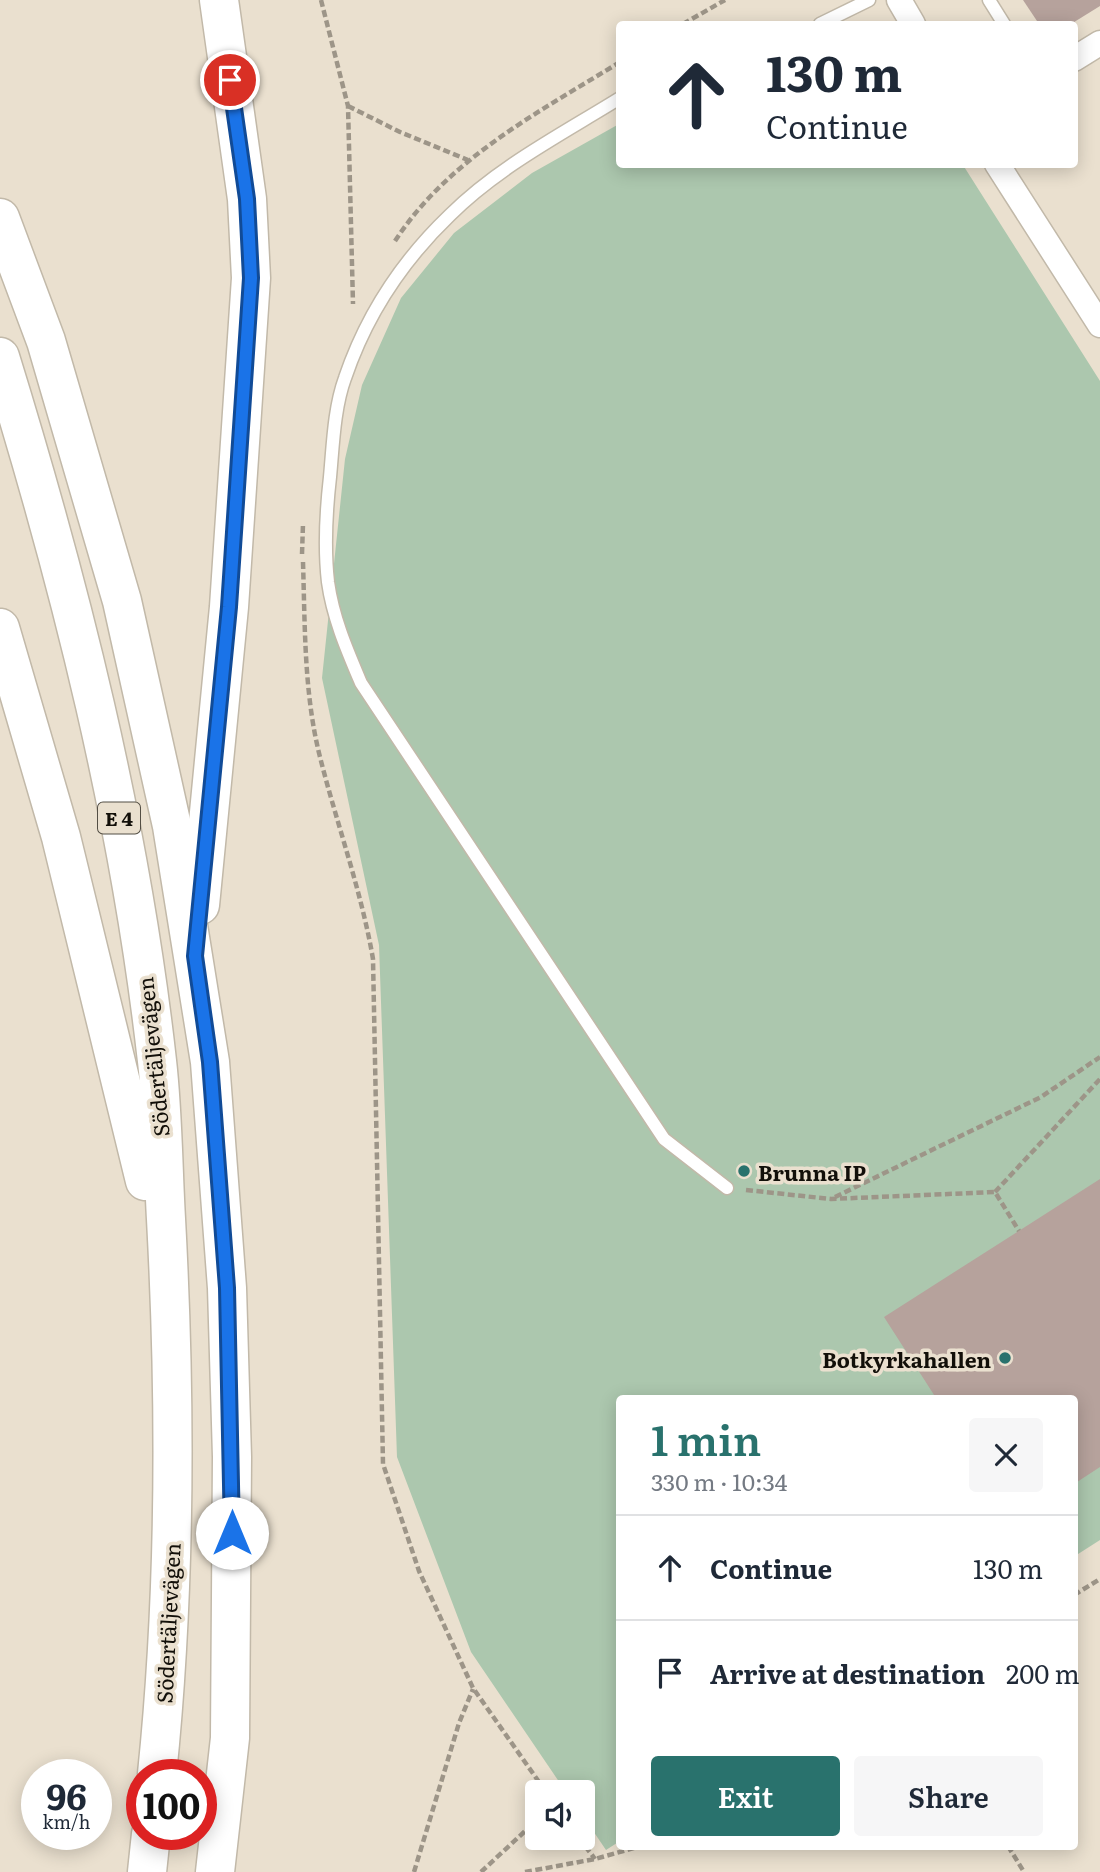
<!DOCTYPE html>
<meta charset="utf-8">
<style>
:root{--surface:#fff;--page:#f6f6f7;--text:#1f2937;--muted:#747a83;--line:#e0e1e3;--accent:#29726d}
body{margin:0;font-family:Literata,serif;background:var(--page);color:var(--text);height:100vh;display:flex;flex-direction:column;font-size:26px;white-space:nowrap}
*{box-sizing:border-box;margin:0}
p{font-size:23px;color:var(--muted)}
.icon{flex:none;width:38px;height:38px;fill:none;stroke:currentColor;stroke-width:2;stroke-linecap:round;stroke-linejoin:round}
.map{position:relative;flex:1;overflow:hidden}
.drawer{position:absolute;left:616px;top:1395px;width:462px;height:455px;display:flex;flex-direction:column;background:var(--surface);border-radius:7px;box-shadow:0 4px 18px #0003}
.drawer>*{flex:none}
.banner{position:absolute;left:616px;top:21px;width:462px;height:147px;border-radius:7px;box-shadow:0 4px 18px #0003;background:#fff;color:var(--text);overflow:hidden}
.tools{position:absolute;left:525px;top:1780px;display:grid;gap:14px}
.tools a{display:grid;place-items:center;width:70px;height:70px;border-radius:7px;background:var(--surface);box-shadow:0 4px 18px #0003;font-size:35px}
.speed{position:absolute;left:21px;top:1759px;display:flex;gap:14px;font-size:35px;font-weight:700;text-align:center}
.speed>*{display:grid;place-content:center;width:91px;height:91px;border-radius:50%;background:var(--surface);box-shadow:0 4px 18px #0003;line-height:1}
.speed small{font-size:18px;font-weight:400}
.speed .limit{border:10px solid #d22;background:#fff;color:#111}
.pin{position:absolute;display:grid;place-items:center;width:60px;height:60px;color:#fff;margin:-30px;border:4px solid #fff;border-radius:50%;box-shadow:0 2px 7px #0007}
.me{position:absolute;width:77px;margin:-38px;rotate:0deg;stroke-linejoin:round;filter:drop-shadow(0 0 5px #0008)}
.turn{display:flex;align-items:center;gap:24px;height:147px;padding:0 35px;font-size:32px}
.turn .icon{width:91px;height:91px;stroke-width:2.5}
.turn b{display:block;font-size:49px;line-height:60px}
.round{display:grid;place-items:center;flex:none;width:74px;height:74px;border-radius:7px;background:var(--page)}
.headline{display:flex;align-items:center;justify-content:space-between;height:119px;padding:0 35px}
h1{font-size:42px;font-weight:600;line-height:52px;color:var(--accent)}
.action{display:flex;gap:14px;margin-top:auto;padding:14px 35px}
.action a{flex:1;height:80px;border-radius:7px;background:var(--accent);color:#fff;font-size:28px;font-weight:600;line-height:80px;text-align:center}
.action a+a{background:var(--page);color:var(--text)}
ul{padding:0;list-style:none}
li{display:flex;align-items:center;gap:21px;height:105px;padding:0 35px;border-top:2px solid var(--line)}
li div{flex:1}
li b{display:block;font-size:26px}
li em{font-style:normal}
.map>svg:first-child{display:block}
.green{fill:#acc7ae}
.building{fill:#b6a29c}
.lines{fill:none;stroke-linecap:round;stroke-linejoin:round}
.lane-casing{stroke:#c2b9a9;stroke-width:15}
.street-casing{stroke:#c2b9a9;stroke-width:27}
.highway-casing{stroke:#c2b9a9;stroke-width:41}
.path{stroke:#9d9588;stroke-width:4.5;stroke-dasharray:7 3.5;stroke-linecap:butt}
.lane{stroke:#fff;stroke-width:12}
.street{stroke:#fff;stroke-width:24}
.highway{stroke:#fff;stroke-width:38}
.route-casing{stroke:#114b97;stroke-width:18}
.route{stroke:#1a73e8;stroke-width:12}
.poi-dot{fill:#29726d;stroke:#eae0cf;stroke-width:2.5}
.labels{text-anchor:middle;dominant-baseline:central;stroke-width:7;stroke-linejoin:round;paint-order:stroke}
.shield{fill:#eae0cf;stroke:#534e44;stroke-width:2}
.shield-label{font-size:19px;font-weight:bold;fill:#120f09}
.street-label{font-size:21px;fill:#120f09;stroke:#eae0cf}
.poi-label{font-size:21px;font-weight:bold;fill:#120f09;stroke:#eae0cf;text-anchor:start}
</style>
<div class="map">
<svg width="1100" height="1872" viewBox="0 0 1100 1872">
<rect width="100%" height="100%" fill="#eae0cf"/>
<!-- green -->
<path class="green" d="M619,124L620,164L963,165L1100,381V1540L1075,1556L1074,1398H620V1841L606,1850L583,1816V1792H566L471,1652L397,1457L379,945L322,678L345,459L362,385L401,298L454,233L532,173Z"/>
<!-- building -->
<g class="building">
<path d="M1023,0H1100V6L1071,24H1039Z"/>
<path d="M1100,1179V1467L1074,1484V1398H936L884,1317Z"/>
</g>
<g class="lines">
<defs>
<g id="lane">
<path d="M989,0L1004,24"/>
<path d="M820,24L869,0"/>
<path d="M620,98C562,134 498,167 450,215C403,260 366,316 345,378C334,408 333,445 330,477C326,512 324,547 328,582C333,618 347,650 361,683L664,1139L727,1188"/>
</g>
<g id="street">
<path d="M899,0L913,24"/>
<path d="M1074,59L1100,43"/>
<path d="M997,164L1100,325"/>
</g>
<g id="highway">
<path d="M0,218L46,341L122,601L172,826L210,1062L227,1288L232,1457L230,1738L215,1872"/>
<path d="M0,357C71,587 130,821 157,1061C163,1113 163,1167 166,1219C176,1404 176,1590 157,1774"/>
<path d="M0,628L61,837L145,1181"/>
<path d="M200,905L229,607L251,278L247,199L219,0"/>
<path d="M147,1872L151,1834"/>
</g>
</defs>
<!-- lane casing -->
<use href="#lane" class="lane-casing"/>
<!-- street casing -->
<use href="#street" class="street-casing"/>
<!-- highway casing -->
<use href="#highway" class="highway-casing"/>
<!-- path -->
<g class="path">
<path d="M321,0L348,106L353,304"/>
<path d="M683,24L725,0"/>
<path d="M348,106L400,132L468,160"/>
<path d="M395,241C448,159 539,112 620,62"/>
<path d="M302,554L303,524"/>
<path d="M303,562C305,626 304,691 319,753C336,822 361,889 373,959L383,1464L419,1571L473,1688L546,1792"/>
<path d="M746,1190L831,1199L995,1192L1019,1231"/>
<path d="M995,1192L1100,1079"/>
<path d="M835,1197L1041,1097L1100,1057"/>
<path d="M1074,1595L1100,1579"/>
<path d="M579,1838L595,1859"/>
<path d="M1008,1846L1024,1872"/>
<path d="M414,1872L459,1723L473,1689"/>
<path d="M481,1872L537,1820"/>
<path d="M525,1872L595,1859L641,1846"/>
</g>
<!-- lane -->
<use href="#lane" class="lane"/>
<!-- street -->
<use href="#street" class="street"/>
<!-- highway -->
<use href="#highway" class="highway"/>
</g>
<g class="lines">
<defs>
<path id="route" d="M230,80L247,199L251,278L229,607L195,956L210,1062L227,1288L232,1533"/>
</defs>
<!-- route casing -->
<use href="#route" class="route-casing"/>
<!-- route -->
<use href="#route" class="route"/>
</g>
<!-- markers -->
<g class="poi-dot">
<circle cx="744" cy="1171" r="7"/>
<circle cx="1005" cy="1358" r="7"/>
</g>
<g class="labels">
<!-- shield labels -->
<rect class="shield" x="98" y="802.5" width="42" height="31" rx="5"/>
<g class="shield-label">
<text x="119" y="818">E 4</text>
</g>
<!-- street labels -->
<g class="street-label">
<text transform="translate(152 1057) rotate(-96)">Södertäljevägen</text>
<text transform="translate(167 1623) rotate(-87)">Södertäljevägen</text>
</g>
<!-- poi labels -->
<g class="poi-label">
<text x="758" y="1171">Brunna IP</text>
<text x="991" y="1358" text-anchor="end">Botkyrkahallen</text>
</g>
</g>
</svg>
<div class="tools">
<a><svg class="icon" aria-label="sound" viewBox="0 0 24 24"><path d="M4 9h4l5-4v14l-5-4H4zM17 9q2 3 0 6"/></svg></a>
</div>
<div class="speed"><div>96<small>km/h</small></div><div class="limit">100</div></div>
<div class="pin" style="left:230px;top:80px;background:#d93025"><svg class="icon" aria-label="arrive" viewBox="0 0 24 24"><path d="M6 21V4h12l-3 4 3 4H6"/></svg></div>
<svg class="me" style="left:232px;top:1533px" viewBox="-20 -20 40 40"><circle r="19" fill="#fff"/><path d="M0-13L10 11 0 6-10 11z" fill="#1a73e8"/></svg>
<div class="banner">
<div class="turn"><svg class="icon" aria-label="ahead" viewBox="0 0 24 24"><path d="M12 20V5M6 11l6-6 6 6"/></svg><div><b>130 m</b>Continue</div></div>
</div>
<section class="drawer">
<div class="headline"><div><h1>1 min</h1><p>330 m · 10:34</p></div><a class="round"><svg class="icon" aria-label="close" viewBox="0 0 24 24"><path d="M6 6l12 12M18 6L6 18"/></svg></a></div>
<ul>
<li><svg class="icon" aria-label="ahead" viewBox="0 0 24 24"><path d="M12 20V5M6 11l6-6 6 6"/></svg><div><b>Continue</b></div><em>130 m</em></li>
<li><svg class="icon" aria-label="arrive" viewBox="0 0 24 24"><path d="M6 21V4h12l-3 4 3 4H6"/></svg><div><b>Arrive at destination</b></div><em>200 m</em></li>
</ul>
<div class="action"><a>Exit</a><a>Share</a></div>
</section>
</div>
